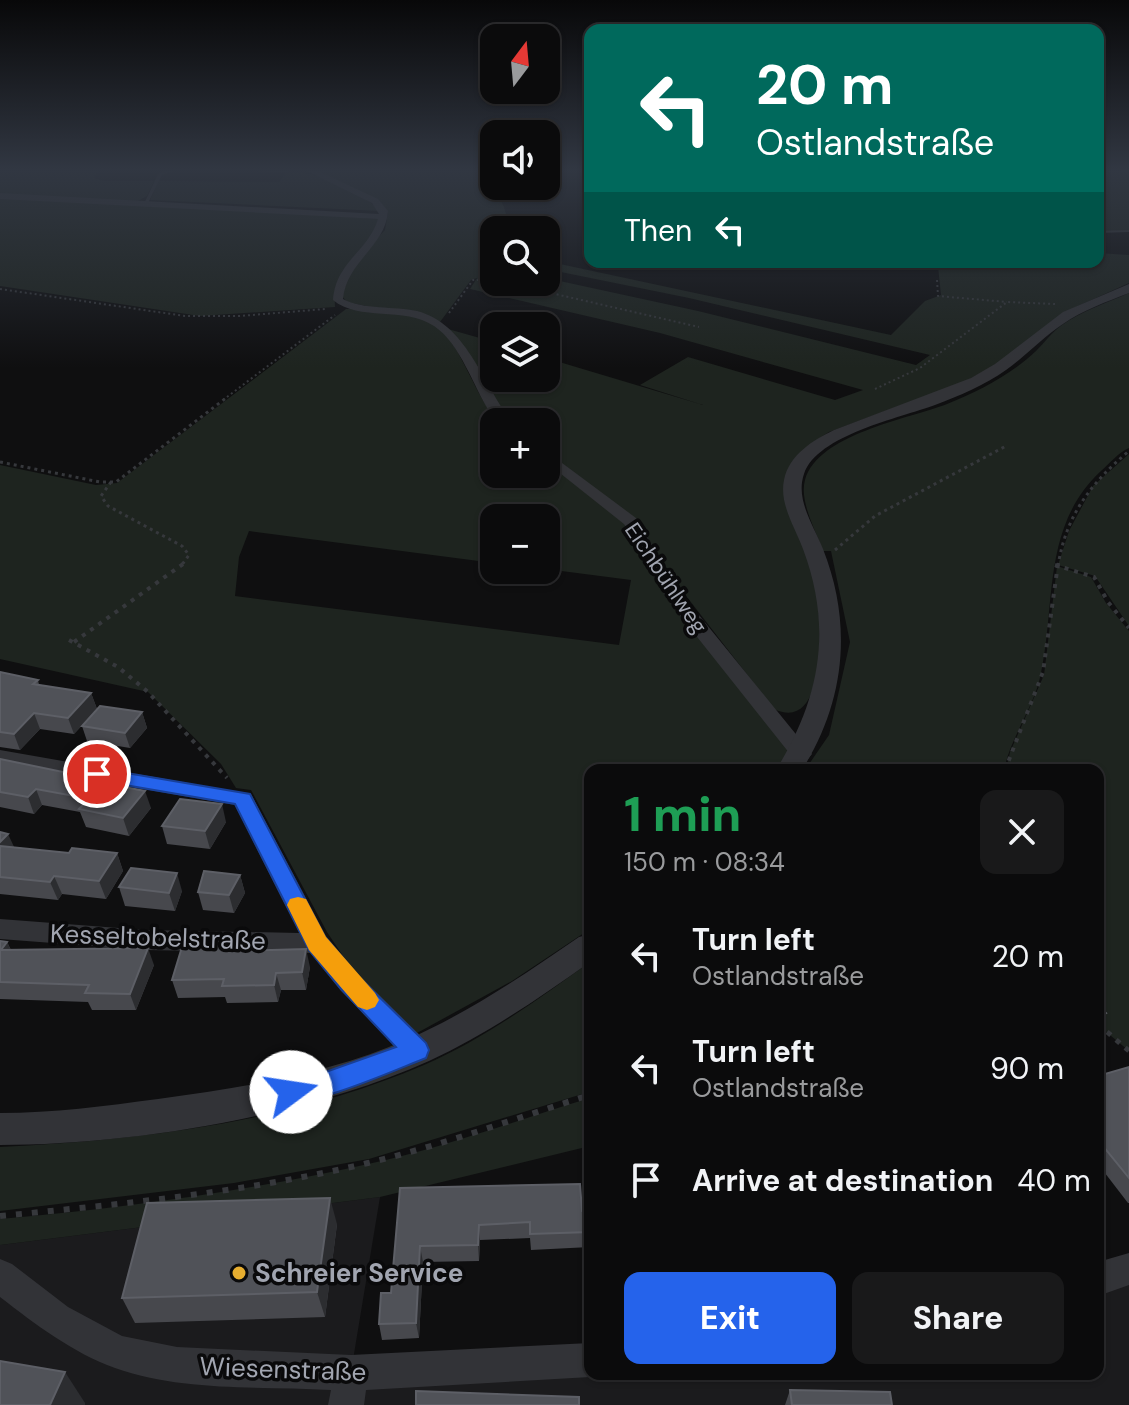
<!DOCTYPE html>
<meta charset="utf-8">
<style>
:root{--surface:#0b0b0c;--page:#19191a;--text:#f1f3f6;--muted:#9a9b9d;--line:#2b2b2d;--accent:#2563eb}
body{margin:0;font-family:"DM Sans",sans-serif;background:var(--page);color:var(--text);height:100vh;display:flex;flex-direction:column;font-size:30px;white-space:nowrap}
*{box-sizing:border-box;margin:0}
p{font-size:26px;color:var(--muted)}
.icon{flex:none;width:44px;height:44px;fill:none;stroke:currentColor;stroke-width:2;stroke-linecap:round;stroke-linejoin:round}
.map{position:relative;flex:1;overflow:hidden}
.details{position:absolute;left:584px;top:764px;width:520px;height:616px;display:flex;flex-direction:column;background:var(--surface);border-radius:16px;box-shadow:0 2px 6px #0004,0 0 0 2px var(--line)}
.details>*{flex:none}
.guide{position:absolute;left:584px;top:24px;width:520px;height:244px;border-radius:16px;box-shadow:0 2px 6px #0004,0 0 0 2px var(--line);background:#00695c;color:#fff;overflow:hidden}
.needle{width:52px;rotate:16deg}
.controls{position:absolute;left:480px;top:24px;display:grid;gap:16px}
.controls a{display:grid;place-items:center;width:80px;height:80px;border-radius:16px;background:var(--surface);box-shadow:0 2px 6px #0004,0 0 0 2px var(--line);font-size:40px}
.pin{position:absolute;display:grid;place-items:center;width:68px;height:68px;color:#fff;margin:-34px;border:4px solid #fff;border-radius:50%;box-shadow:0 2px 8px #0007}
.me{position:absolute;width:88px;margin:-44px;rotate:76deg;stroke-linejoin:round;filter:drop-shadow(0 0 6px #0008)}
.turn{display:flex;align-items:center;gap:28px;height:168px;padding:0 40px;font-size:36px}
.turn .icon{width:104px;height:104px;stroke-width:2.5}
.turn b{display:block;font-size:56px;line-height:68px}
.then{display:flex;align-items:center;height:76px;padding:0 40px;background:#0003;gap:16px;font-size:30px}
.round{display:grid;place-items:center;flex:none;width:84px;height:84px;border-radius:16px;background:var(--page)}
.summary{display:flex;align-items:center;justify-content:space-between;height:136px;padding:0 40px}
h1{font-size:48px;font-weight:800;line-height:60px;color:#1e9e55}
.cta{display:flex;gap:16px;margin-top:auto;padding:16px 40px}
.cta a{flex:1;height:92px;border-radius:16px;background:var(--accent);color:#fff;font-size:32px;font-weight:800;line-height:92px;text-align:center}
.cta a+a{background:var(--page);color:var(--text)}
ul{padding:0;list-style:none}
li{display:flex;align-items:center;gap:24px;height:112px;padding:0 40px}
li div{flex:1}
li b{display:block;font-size:30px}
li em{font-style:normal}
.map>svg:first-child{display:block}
.built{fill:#1b1b1d}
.green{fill:#1e241f;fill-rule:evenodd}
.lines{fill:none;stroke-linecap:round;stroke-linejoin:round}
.stream{stroke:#2b333a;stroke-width:3}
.path-far4{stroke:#36383c;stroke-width:2;stroke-dasharray:2 3;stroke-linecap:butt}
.path-far3{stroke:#36383c;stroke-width:3;stroke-dasharray:3 4;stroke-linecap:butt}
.path-far2{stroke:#36383c;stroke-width:4;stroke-dasharray:4 6;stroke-linecap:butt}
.path-far1{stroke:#36383c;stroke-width:5;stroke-dasharray:5 7;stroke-linecap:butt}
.path{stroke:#36383c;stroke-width:6;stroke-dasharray:6 10;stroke-linecap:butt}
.service{fill:#323337;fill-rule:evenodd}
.minor{fill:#323337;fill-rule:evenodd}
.tertiary{fill:#323337;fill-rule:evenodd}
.wall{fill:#47484d}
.shaded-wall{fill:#2c2d30}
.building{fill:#505258;stroke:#5d5f66;stroke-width:2}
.route{fill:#2563eb;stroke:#184099;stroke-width:2}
.slow{fill:#f59e0b}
.poi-dot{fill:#e7ae30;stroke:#0a0a0b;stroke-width:3}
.labels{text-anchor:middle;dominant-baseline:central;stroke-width:7;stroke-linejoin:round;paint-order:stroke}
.street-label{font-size:22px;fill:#a1a5b0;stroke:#0a0a0b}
.near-street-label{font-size:26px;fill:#a1a5b0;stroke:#0a0a0b}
.near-poi-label{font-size:26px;font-weight:bold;fill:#a1a5b0;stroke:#0a0a0b;text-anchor:start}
</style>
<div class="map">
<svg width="1129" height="1405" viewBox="0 0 1129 1405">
<rect width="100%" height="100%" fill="#0f0f10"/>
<!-- built -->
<path class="built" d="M380,1197L351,1372L1098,1374V1279L1129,1269V1405H0V1245Z"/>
<!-- green -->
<g class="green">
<path d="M0,171H98L94,178L104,181H154L147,196L136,202L0,195Z"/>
<path d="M316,171H494V180L491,181L504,207L508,221L506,230H494V261L487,260L482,266L494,269V282H546V278L698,311L916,365L930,355L689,298L546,269V261L891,335L925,301L941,295L938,267L954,262H1098V253L1129,255V283L1076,307L992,367L964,382L829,432C807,446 782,466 784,493C792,525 810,556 816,588C821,617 829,735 774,709L676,583L634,519L546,451V422H511L448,329L494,342V378H546V358L703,405L640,385L688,357L835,400L863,390L660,333L470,289L477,278L471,280L440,322L347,302L341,295L355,261L385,230L388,212L378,201Z"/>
<path d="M1098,171H1129V231L1098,232Z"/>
<path d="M286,172C318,171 358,188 380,211L150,200L159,181L279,182Z"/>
<path d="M0,196L380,219C379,251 332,254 335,307L200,316L0,286Z"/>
<path d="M1129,293V448C1118,453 1110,463 1101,471C1042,526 1056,601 1041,673C1035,706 1011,736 1004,770H805L829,735L850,642L831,551H823C816,531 799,501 805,480C818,434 908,419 947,404C978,392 1012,374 1036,351C1045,342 1052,332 1062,325C1082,311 1107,303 1129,293Z"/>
<path d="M346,309C369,309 420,312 438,327C463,348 474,396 499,422H494V474H546V461L623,521L664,591L792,752L778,770H590V929L512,981L417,1033L357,977L327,932L251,790L236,788L221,764L148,692L0,659V465L96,485L117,483ZM494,518H546V569L631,580L619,645L235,596L239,557L249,531L494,563Z"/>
<path d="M1129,454V626L1095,576L1058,565L1069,531L1093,486Z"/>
<path d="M1057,566L1091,577L1106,603L1129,631V1051L1098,1025V770H1006L1010,752L1044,675Z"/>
<path d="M590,962L589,1092L369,1159L234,1183L0,1211V1147C143,1140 291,1122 424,1065C484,1039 537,1000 590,962Z"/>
<path d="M590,1098V1146L380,1197L0,1245V1219C124,1208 247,1191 368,1164C443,1148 517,1120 590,1098Z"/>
</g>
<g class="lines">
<!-- stream -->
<path class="stream" d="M1123,171L1129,172"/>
<!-- path-far4 -->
<g class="path-far4">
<path d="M859,262L924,268"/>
<path d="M937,280L938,296L1007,302"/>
<path d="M503,282L699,327"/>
<path d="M0,289L185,316H240L325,309"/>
<path d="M449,313L473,280H494"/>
<path d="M875,389L920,368L1007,302L1055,304"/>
<path d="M223,400L335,315"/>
</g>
<!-- path-far3 -->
<g class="path-far3">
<path d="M0,462L100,482H116L226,398"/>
<path d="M111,482L101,496L108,506L182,546L189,555L181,566"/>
<path d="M835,550L875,516L1006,446"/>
<path d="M1058,566C1066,515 1091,483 1129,451"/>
</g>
<!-- path-far2 -->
<g class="path-far2">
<path d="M1055,565L1094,577L1108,602L1129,628"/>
<path d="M69,640L118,667L148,692L227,778"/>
<path d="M74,642L183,564"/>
<path d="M1005,770L1043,672L1058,564"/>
</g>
<!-- path-far1 -->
<path class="path-far1" d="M1098,1024L1129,1051"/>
<!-- path -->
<path class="path" d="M0,1216C123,1204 247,1192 368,1163C443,1145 516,1118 590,1095"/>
<!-- service -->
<g class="service">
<path d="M165,171H173L162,175L148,203L144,204L158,174Z"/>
<path d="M255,171H290L288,172Z"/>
<path d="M1129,230V232L1098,233V231Z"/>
<path d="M945,262H952L938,268L933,267Z"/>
</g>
<!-- minor -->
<g class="minor">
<path d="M307,171H318L378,199L388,211C386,246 346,262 343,299C364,310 394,306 417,311C467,324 483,385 512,422H498L491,414C473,387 461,344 434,326C404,306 359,322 333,300C336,261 368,252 378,219L0,199V193L379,214L372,203Z"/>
<path d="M546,451L636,518L681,593L808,749L812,754L808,759H794L667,599L624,524L546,462Z"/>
<path d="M0,750L251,794L326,936L359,975L427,1042L431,1050L427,1058L417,1062L407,1058L341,991L310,953L145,950L0,939V919L145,930L299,933L235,805L0,764Z"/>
<path d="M1129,1253V1285L1098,1296V1262Z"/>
<path d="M0,1259L12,1264L68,1307L122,1336L177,1347L351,1355L590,1343V1374H598L590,1377L366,1390L364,1405H328L331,1390C261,1386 182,1392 115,1368C73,1353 35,1324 0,1297Z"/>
</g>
<!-- tertiary -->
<g class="tertiary">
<path d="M1129,284V293C1106,302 1083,310 1063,324C1043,337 1026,356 1006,370C985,385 959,396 935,405C900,418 817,435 804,474C795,500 814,526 823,549C853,625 845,702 802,770H776C820,699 833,629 803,549C795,527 779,504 784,480C789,455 813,440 834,430L971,378L995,364L1063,312Z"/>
<path d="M590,934V962C539,998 486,1035 429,1061C307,1116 134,1145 0,1145V1113C53,1113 105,1106 158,1099C242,1088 328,1074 406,1040C468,1013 524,975 579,937Z"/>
</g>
</g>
<!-- wall -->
<g class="wall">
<path d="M0,672L38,680L39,685L91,693L97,709L74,734L40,729L20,750L0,747Z"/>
<path d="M142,712L147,728L130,748L87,741L82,726Z"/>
<path d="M0,759L102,780L103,783L151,808L129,836L86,827L80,812L42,805L34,814L0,807Z"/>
<path d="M226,822L210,849L167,844L162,826Z"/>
<path d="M0,832L14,847L69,853H117L123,871L106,899L62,894L58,900L0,894Z"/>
<path d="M240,875L245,893L234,913L203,910L198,892Z"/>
<path d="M119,887L182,891L175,911L125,906Z"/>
<path d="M0,941L7,942L11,950L154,965L136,1010H92L88,1002L0,999Z"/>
<path d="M233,951L310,967L306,990H281L278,1002L227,1003L225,997L178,998L172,980Z"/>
<path d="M1129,1067V1203H1128L1098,1164V1076Z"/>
<path d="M400,1188L582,1211L590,1210V1247L531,1250L530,1238L480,1240L479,1261L423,1262L419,1338L382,1340L379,1324L391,1293Z"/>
<path d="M337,1224L325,1317L135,1323L122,1298Z"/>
<path d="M790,1390L892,1405H785Z"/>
</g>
<!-- shaded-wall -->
<g class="shaded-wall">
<path d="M91,693L97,709L74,734L68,718Z"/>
<path d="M142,712L147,728L130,748L125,733Z"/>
<path d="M34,713L40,729L20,750L14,734Z"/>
<path d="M102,780L107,796L90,811L85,798Z"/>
<path d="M36,789L42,805L34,814L28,797Z"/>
<path d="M145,791L151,808L129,836L123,818Z"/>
<path d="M222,804L226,822L210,849L205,831Z"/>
<path d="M8,834L16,851L0,852V842Z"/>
<path d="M117,853L123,871L106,899L99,881Z"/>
<path d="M177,873L182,891L175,911L169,893Z"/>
<path d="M240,875L245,893L234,913L229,895Z"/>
<path d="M54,876L62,894L58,900L50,882Z"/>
<path d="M7,942L15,959L1,950Z"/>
<path d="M148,948L154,965L136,1010L130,994Z"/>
<path d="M306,949L310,967L306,990L302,972Z"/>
<path d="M276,973L281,990L278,1002L274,985Z"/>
<path d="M1106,1013L1098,1029V1018Z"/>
<path d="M330,1198L337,1224L325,1317L317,1292Z"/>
<path d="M479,1225L480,1240L479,1261L478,1245Z"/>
<path d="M420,1246L423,1262L419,1338L416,1323Z"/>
<path d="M65,1372L85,1403V1405H50Z"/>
</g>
<!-- building -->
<g class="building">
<path d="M0,672L38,680L33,684L91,693L68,718L34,713L14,734L0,732Z"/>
<path d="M100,706L142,712L125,733L82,726Z"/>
<path d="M0,759L102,780L85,798L36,789L28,797L0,792Z"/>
<path d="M103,783L145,791L123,818L79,809Z"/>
<path d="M180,799L222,804L205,831L162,826Z"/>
<path d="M0,832L8,834L0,842Z"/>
<path d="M0,846L69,853L72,848L117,853L99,881L54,876L50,882L0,877Z"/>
<path d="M131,868L177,873L169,893L119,887Z"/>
<path d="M204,871L240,875L229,895L198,892Z"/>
<path d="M0,941L7,942L1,950L148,948L130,994L85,993L89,985L0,982Z"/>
<path d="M232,946L231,951L306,949L302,972L276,973L274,985L222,986L224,979L172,980L182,947Z"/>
<path d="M1098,1006L1106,1013L1098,1018Z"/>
<path d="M1129,1067V1178L1098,1140V1076Z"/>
<path d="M580,1184L582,1211L590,1210V1232L530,1234V1222L479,1225L478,1245L420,1246L416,1323L379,1324L381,1293H391L400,1188Z"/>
<path d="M330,1198L317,1292L122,1298L147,1203Z"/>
<path d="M0,1361L65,1372L50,1405H0Z"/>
<path d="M790,1390L890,1392L892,1405H792Z"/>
<path d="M416,1391L579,1397V1405H416Z"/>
</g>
<!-- sky -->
<linearGradient id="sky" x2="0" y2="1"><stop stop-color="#080809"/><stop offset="0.46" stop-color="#313742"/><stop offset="1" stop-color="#313742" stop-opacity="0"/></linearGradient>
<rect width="1129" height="368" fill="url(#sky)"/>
<!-- route -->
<path class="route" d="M97,768L250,794L325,937L358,976L426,1043L429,1050L426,1058C397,1069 307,1110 282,1100L278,1092L282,1084L320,1074L396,1047L341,989L309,950L235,804L90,779L87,774Z"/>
<!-- slow -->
<path class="slow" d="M298,897L306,899L326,937L375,993L379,1000L375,1007L367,1010L358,1007L309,950L287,905L290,899Z"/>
<!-- markers -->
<circle class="poi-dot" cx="239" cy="1273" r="8"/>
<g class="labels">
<!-- street labels -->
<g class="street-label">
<text transform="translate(666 578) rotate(56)">Eichbühlweg</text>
</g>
<!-- near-street labels -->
<g class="near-street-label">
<text transform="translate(158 937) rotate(2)">Kesseltobelstraße</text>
<text transform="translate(283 1369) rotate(2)">Wiesenstraße</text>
</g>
<!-- near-poi labels -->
<g class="near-poi-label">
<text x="255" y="1273">Schreier Service</text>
</g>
</g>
</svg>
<div class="controls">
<a><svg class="needle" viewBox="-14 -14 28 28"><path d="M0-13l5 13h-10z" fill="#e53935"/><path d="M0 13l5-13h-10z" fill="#9a9b9d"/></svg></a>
<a><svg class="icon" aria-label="sound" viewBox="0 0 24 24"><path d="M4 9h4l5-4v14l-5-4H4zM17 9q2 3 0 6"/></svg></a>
<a><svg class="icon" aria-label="search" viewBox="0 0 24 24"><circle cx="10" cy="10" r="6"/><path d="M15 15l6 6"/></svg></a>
<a><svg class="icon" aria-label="layers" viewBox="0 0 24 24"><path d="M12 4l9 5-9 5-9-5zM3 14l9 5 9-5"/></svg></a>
<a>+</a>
<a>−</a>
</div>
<div class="pin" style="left:97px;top:774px;background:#d93025"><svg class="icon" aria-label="arrive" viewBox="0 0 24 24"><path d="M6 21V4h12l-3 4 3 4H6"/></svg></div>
<svg class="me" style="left:291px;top:1092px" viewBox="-20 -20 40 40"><circle r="19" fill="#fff"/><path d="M0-13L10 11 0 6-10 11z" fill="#2563eb"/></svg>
<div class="guide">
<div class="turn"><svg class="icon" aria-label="left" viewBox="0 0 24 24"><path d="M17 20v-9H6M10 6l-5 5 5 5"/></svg><div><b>20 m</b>Ostlandstraße</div></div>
<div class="then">Then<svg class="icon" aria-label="left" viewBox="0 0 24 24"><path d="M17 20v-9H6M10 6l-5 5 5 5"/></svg></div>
</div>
<section class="details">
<div class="summary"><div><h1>1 min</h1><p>150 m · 08:34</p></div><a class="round"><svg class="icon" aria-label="close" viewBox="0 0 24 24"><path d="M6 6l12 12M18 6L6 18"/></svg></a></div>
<ul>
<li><svg class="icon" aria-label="left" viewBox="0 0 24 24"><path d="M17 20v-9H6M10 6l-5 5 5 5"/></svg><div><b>Turn left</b><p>Ostlandstraße</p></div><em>20 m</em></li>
<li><svg class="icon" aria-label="left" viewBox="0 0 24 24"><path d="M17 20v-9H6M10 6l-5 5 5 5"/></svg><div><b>Turn left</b><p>Ostlandstraße</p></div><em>90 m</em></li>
<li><svg class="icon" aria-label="arrive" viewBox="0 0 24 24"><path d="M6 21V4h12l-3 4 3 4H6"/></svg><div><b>Arrive at destination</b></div><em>40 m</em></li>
</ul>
<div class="cta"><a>Exit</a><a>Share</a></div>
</section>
</div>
